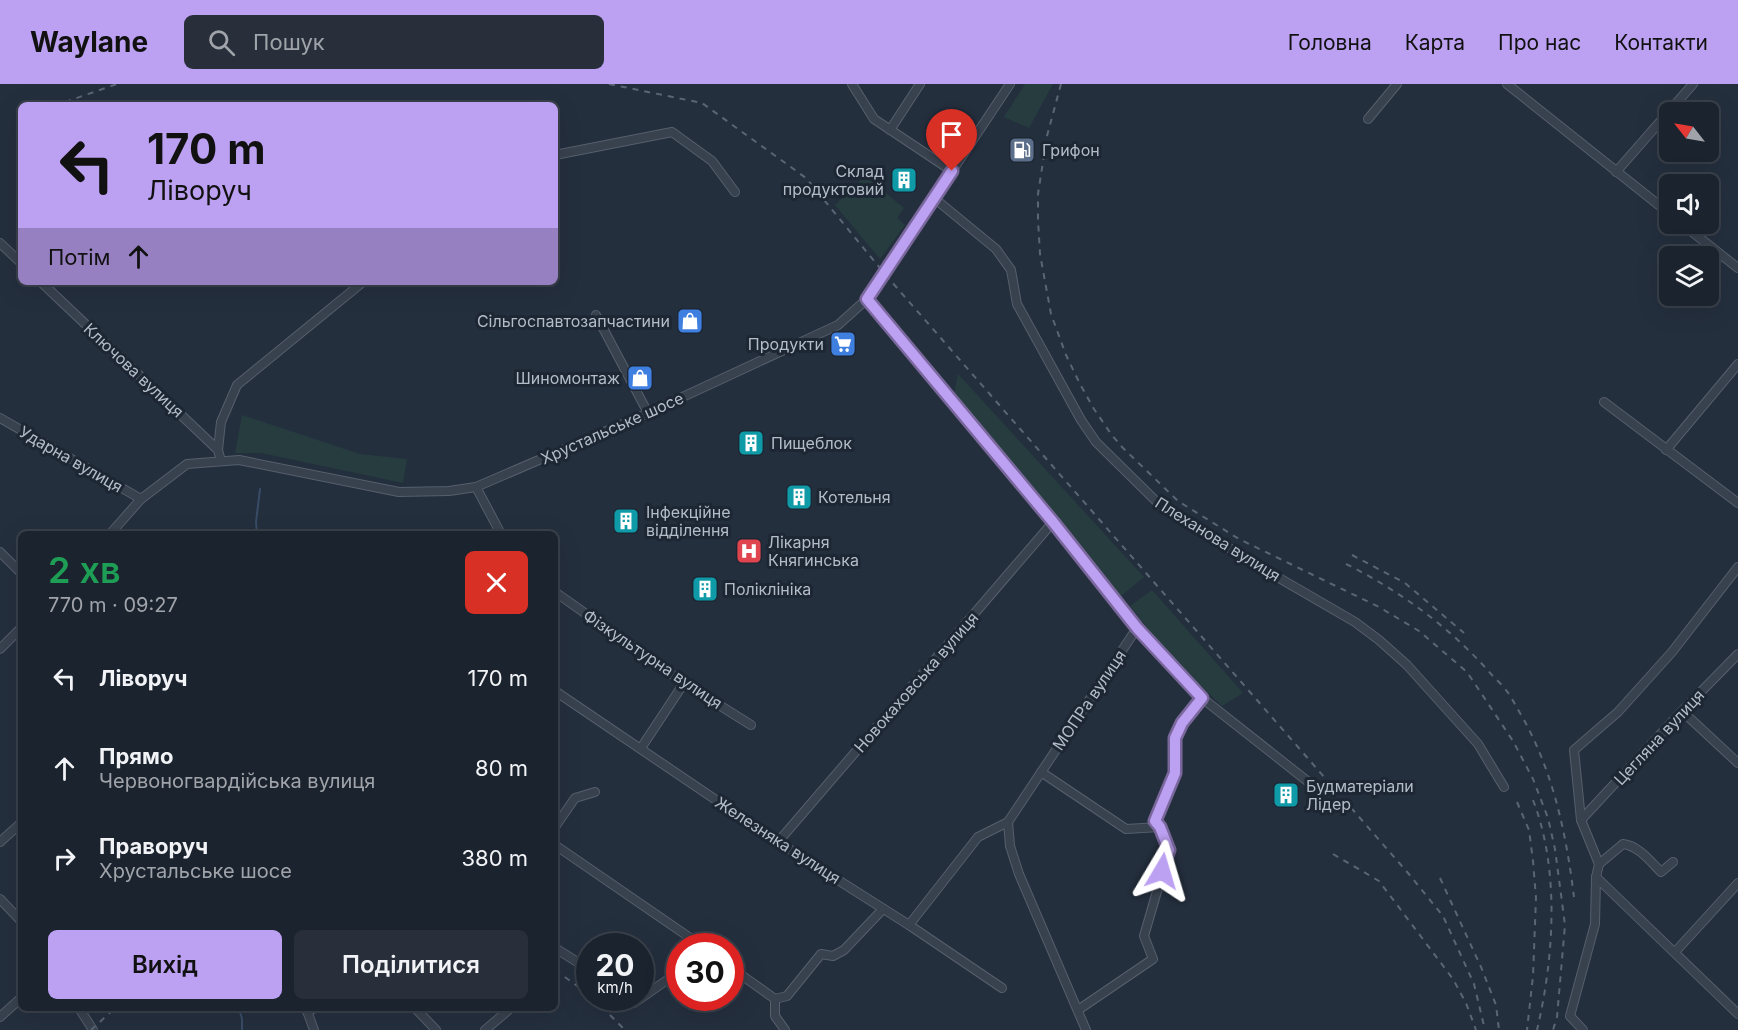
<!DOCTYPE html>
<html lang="uk">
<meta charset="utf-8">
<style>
:root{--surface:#1b232e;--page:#282f3a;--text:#f1f3f6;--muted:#a0a4aa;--line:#39404a;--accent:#bca0f2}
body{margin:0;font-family:Inter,sans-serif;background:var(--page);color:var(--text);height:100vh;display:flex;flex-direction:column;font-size:22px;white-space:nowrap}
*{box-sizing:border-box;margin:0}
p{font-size:20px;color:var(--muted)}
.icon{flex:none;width:33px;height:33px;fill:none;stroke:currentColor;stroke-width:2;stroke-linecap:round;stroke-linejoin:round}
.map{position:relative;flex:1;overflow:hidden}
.side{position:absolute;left:18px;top:447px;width:540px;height:480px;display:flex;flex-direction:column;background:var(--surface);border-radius:9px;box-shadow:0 6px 24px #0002,0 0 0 2px var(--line)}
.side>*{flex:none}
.top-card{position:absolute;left:18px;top:18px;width:540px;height:183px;border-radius:9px;box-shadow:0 6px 24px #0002,0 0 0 2px var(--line);background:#bca0f2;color:#111;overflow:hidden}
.needle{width:39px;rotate:301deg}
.controls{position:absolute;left:1659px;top:18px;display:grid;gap:12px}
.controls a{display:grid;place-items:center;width:60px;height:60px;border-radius:9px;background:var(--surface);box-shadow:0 6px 24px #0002,0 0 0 2px var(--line);font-size:30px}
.speed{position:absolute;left:576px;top:849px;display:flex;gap:12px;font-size:30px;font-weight:700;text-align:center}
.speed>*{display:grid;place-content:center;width:78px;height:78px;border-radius:50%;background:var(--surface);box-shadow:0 6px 24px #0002,0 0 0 2px var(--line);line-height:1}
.speed small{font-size:15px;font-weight:400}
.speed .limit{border:9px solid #d22;background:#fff;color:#111}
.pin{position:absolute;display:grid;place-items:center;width:51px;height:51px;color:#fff;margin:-62px -26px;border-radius:50% 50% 50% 0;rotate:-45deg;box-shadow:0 0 6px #0007}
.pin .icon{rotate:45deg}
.me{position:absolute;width:66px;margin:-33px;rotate:7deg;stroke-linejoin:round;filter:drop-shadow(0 0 4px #0008)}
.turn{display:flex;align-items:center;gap:21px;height:126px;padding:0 30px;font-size:27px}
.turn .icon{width:78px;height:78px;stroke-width:2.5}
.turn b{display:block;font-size:42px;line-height:51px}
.then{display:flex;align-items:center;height:57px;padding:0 30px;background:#0003;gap:12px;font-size:22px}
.round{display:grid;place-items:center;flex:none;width:63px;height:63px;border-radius:9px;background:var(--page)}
.head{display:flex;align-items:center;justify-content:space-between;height:102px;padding:0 30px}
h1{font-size:36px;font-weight:600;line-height:45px;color:#1e9e55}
.action{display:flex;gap:12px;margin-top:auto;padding:12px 30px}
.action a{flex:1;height:69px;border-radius:9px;background:var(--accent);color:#111;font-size:24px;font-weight:600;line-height:69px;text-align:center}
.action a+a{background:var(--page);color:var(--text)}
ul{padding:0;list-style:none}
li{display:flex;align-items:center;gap:18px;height:90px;padding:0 30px}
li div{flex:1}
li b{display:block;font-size:22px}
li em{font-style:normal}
header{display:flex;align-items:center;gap:36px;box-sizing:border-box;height:84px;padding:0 30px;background:var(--accent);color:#111}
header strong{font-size:28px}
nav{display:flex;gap:33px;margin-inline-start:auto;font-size:21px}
.search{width:420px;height:54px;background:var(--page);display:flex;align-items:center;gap:15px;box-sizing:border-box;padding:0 21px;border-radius:9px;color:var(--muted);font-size:22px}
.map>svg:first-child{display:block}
.green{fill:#263c3f}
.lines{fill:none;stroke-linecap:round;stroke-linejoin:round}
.stream{stroke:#394c67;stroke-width:2}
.minor-casing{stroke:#565f6c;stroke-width:10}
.minor{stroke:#38414e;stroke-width:8}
.rail{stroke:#5a6575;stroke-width:2;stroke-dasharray:6 6;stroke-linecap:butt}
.route-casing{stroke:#7a689d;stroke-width:15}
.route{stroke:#bca0f2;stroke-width:10}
.labels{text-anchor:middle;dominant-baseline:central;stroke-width:6;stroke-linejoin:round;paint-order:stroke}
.poi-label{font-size:16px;fill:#b4bcc9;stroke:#1d2633;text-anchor:start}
.street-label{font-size:16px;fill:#b4bcc9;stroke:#1d2633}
</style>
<header>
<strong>Waylane</strong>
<div class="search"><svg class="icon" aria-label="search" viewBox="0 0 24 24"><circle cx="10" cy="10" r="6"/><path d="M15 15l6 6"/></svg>Пошук</div>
<nav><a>Головна</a><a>Карта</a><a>Про нас</a><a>Контакти</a></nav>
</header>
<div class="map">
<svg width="1738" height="946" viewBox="0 0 1738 946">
<rect width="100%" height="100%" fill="#242f3e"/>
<!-- green -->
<g class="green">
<path d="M1025,0H1053L1029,44L1004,33Z"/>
<path d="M865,92L904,124L897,134L905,141L880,175L835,121Z"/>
<path d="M958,290L1144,493L1120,513L954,310Z"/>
<path d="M242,331L360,370L407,375L403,399L261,369H235Z"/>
<path d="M1152,506L1243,609L1222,622L1172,575L1130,522Z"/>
</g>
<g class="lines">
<!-- stream -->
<g class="stream">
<path d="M257,450L256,438L260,405"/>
<path d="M239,924L242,935V946"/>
</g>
<defs>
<g id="minor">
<path d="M852,0L874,35L952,87"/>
<path d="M1507,0L1670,130"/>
<path d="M1368,35L1397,0"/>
<path d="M890,46L920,0"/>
<path d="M555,71L672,48L712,77L735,108"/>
<path d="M1616,88L1693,0"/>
<path d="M934,114L996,165L1011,186L1017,220L1081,336L1096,358L1161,422L1255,480L1355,538L1379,556L1407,581L1478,660L1504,703"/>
<path d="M1682,140L1738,184"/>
<path d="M0,159L21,179"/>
<path d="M41,198L218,366L221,377"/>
<path d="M867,215L1053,438L1137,544L1179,591L1202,614L1311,700"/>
<path d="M596,231L648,329"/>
<path d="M1604,318L1738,419"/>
<path d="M0,334L141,415"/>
<path d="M218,366L221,338L237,301L363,198"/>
<path d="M1666,366L1738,280"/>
<path d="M476,403L501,450"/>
<path d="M110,450L141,415L187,380L239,376L399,408L449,407L476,403L648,329L838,241L867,215L1010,0"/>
<path d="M0,468L21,489"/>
<path d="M555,508L684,599L751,641"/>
<path d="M0,565L21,544"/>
<path d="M555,607L778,758L909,841L1002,904"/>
<path d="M1682,627L1738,679"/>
<path d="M641,664L684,599"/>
<path d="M1041,688L1126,745L1160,743"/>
<path d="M1581,736L1682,627L1738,570"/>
<path d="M1008,738L1010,762L1019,790L1086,946"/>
<path d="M555,743L575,714L595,708"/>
<path d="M0,758L21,739"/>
<path d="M778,758L1053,438"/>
<path d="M555,761L702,862"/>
<path d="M1599,780L1623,760C1639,762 1650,777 1661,788L1673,778"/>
<path d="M1596,793L1738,930"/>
<path d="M0,815L21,837"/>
<path d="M909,841L978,753L1008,738L1137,544"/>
<path d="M555,864L590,886"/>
<path d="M1675,868L1738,799"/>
<path d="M730,883L775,915V932L785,946"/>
<path d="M626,914L634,919L680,887"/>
<path d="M775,915L787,912L821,870L833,872L844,866L883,825"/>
<path d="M79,924L93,946"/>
<path d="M306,924L314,946"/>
<path d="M415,924L436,946"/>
<path d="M1078,926L1153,875L1144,852L1169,766L1160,743L1155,737L1175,689V654L1182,639L1202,614"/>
<path d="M307,928L315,924"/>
<path d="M0,933L21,914"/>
<path d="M485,946L511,924"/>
<path d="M1583,946L1570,932L1595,840L1596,793L1599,780L1581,736L1574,666L1618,628L1672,568L1738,483"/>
</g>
</defs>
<!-- minor casing -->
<use href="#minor" class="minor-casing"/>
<!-- minor -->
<use href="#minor" class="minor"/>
<!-- rail -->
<g class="rail">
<path d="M609,0L702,19L806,94L884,189L1408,789L1443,832L1474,900L1485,946"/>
<path d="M1061,0L1047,52L1038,110V136L1040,170L1051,230L1066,271L1080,300L1094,325L1111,350L1122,363L1178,417L1239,455L1379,523L1419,547L1467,588L1513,657L1533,695L1548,734L1555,765L1565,841L1557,933L1553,946"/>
<path d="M65,18L117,0"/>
<path d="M1352,471L1405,499L1464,549"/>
<path d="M1346,480C1400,507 1451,544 1491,590C1497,596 1504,603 1509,610C1514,618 1518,626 1523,634C1554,691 1566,749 1574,813"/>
<path d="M1533,716C1560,786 1554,874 1537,946"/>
<path d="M1517,718L1529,746L1533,777L1536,814L1533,892L1527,946"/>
<path d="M1333,770L1379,797L1453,895L1466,919L1476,946"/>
<path d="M1440,794L1481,883L1496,921L1499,946"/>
<path d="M555,886L590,911"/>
<path d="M593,914L625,946"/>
<path d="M91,946L115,924"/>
</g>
</g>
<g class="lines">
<defs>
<path id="route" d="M952,87L867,215L1053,438L1137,544L1202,614L1182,639L1175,654V689L1155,737L1160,743L1169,766L1162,787"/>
</defs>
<!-- route casing -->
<use href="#route" class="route-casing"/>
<!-- route -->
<use href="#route" class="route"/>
</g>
<!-- icons -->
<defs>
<symbol id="fuel-square" viewBox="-11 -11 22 22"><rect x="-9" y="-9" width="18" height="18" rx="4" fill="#5c6f8a" stroke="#1d2633"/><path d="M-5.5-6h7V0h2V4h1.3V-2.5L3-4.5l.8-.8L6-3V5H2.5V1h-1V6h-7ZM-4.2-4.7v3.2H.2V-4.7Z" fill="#fff"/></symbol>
<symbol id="building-square" viewBox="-11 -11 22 22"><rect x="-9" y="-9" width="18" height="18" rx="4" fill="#0f9aa8" stroke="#1d2633"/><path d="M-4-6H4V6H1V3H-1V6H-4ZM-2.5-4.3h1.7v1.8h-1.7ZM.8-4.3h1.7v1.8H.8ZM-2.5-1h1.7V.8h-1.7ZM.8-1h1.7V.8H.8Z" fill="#fff"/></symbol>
<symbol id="shop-square" viewBox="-11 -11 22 22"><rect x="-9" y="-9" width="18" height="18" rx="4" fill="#3f7fe0" stroke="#1d2633"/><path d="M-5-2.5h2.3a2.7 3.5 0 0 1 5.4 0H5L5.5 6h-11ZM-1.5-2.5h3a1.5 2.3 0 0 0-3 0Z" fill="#fff"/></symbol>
<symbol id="supermarket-square" viewBox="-11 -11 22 22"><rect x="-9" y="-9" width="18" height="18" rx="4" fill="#3f7fe0" stroke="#1d2633"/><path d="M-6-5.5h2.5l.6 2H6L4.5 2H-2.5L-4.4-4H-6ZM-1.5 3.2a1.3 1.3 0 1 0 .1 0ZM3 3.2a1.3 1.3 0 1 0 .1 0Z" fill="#fff"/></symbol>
<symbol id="hospital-square" viewBox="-11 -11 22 22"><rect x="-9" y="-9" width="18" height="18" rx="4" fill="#e0444e" stroke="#1d2633"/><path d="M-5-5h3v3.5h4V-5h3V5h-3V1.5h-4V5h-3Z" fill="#fff"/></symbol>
</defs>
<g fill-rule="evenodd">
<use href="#fuel-square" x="1007" y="51" width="30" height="30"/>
<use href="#building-square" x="889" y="81" width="30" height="30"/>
<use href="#shop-square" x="675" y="222" width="30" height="30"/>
<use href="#supermarket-square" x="828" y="245" width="30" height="30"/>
<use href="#shop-square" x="625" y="279" width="30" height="30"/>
<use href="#building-square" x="736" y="344" width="30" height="30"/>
<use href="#building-square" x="784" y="398" width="30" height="30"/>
<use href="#building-square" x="611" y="422" width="30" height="30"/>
<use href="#hospital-square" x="734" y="452" width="30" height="30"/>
<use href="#building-square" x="690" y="490" width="30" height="30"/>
<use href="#building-square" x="1271" y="696" width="30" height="30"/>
</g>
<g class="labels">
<!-- poi labels -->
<g class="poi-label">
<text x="1042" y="66">Грифон</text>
<text x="884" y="87" text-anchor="end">Склад<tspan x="884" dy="18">продуктовий</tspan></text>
<text x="670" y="237" text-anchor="end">Сільгоспавтозапчастини</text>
<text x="824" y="260" text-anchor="end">Продукти</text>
<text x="620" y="294" text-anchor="end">Шиномонтаж</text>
<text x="771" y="359">Пищеблок</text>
<text x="818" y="413">Котельня</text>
<text x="646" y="428">Інфекційне<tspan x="646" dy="18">відділення</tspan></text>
<text x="768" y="458">Лікарня<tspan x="768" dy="18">Княгинська</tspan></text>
<text x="724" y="505">Поліклініка</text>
<text x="1306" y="702">Будматеріали<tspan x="1306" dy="18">Лідер</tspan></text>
</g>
<!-- street labels -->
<g class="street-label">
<text transform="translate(134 286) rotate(43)">Ключова вулиця</text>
<text transform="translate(612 344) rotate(-24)">Хрустальське шосе</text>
<text transform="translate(71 375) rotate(30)">Ударна вулиця</text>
<text transform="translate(1218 455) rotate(32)">Плеханова вулиця</text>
<text transform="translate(653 575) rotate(34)">Фізкультурна вулиця</text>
<text transform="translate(916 598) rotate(-49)">Новокаховська вулиця</text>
<text transform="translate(1089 616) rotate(-56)">МОПРа вулиця</text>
<text transform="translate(1659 653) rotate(-47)">Цегляна вулиця</text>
<text transform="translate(778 756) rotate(33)">Железняка вулиця</text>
</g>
</g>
</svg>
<div class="controls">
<a><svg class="needle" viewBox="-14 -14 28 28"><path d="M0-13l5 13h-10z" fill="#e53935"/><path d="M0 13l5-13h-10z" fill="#a0a4aa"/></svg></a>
<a><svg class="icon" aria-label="sound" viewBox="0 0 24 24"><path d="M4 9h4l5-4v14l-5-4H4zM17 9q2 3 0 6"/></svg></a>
<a><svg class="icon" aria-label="layers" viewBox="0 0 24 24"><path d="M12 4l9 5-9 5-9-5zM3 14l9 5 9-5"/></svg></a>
</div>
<div class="speed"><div>20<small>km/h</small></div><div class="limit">30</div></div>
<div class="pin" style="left:952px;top:87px;background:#d93025"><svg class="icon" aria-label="arrive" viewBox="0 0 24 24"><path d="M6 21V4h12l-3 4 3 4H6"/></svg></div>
<svg class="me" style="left:1162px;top:787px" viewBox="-20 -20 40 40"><path d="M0-17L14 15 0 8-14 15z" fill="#bca0f2" stroke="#fff" stroke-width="4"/></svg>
<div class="top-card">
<div class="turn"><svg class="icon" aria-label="left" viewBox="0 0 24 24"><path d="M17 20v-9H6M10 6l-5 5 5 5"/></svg><div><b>170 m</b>Ліворуч</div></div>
<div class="then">Потім<svg class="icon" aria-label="ahead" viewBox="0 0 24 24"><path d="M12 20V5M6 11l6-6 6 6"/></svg></div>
</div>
<section class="side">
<div class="head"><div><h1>2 хв</h1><p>770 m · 09:27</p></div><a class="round" style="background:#d93025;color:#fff"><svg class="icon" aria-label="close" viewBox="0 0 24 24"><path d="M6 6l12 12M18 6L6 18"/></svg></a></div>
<ul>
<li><svg class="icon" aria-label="left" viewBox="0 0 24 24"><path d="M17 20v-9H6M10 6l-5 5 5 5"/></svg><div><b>Ліворуч</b></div><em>170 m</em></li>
<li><svg class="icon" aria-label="ahead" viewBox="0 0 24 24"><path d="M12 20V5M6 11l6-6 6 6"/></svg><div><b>Прямо</b><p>Червоногвардійська вулиця</p></div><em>80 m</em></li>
<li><svg class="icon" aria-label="right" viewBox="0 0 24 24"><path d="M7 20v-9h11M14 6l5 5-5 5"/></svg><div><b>Праворуч</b><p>Хрустальське шосе</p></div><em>380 m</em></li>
</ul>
<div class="action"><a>Вихід</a><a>Поділитися</a></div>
</section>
</div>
